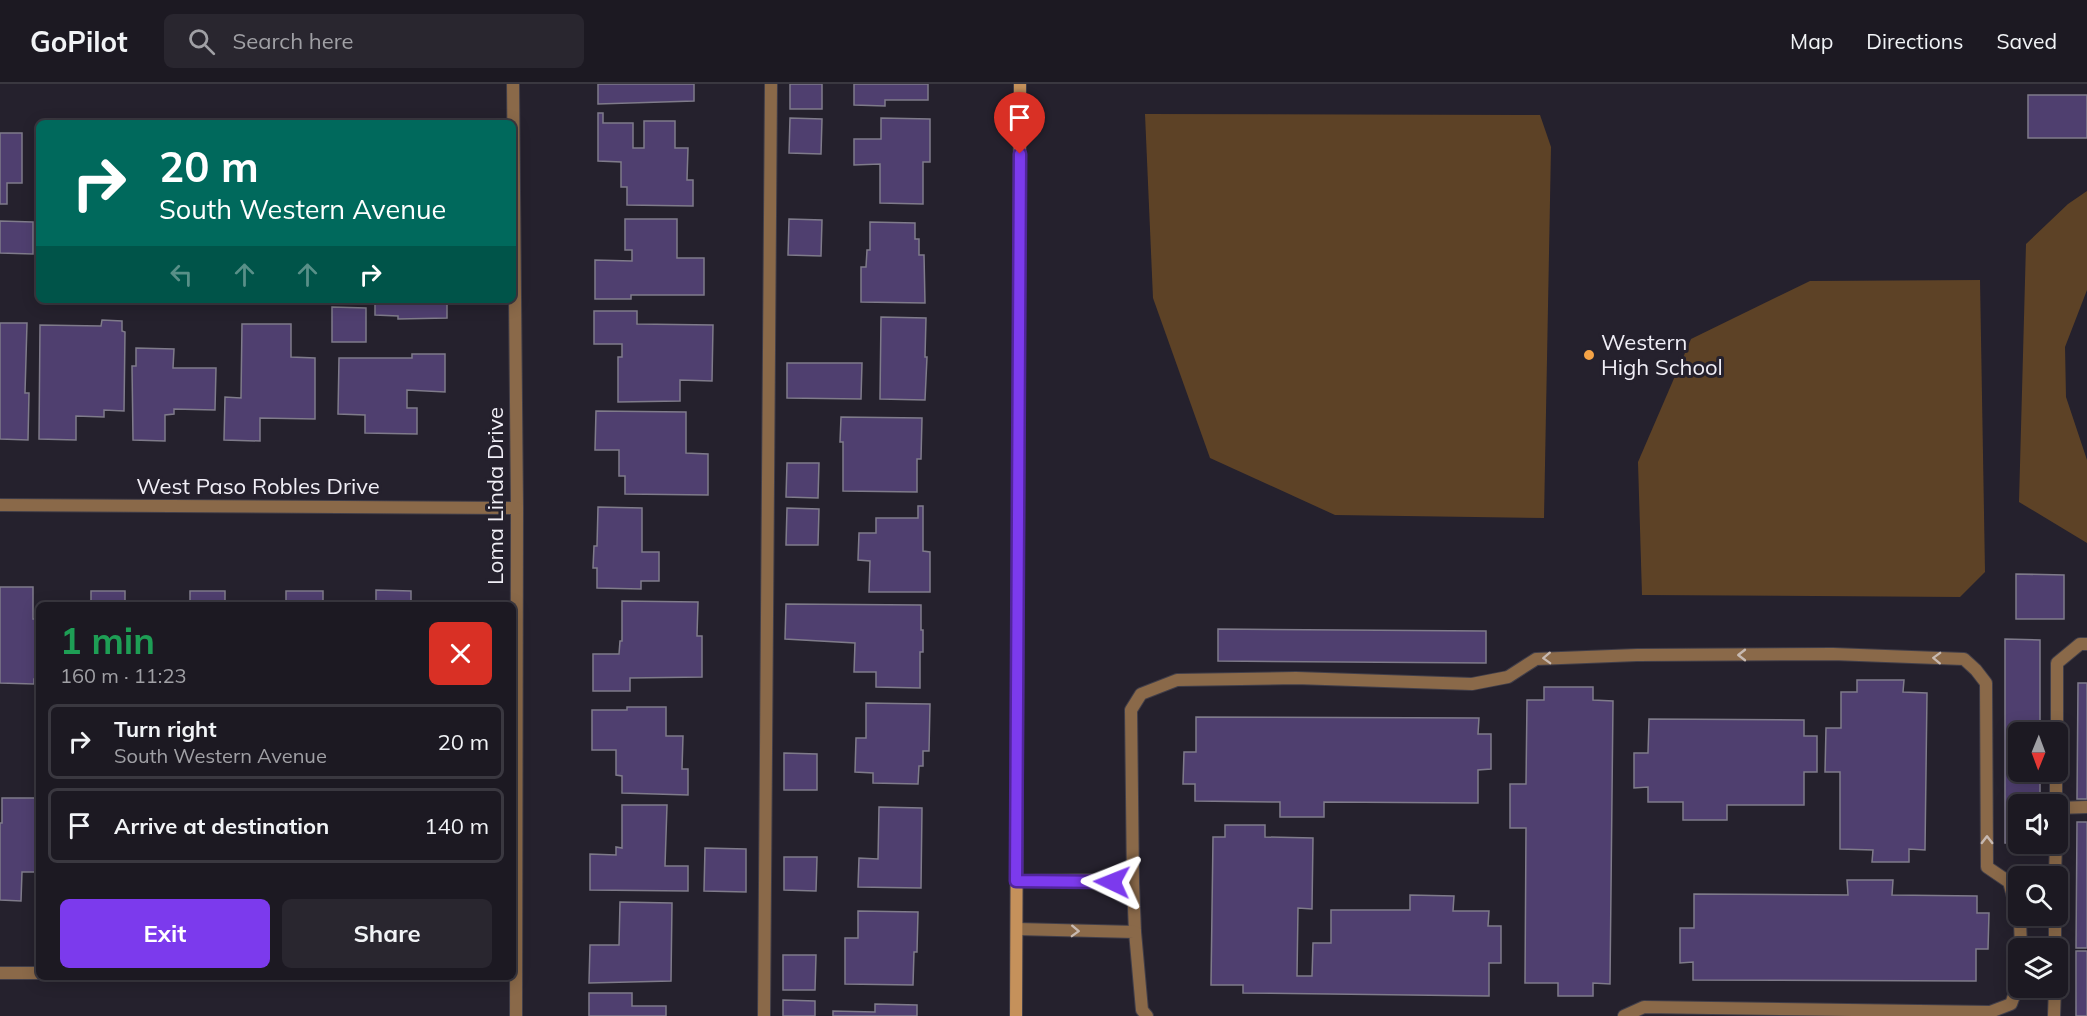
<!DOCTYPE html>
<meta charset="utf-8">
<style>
:root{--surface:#1c1922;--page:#29262f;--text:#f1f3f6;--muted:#a0a0a5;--line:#3a3840;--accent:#7c3aed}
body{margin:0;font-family:Mulish,sans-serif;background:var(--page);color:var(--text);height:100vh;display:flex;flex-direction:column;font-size:22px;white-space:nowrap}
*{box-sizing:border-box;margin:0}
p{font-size:20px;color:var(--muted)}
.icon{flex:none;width:33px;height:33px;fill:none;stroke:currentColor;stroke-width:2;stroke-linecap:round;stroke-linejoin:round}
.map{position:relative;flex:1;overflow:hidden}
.sheet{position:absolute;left:36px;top:518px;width:480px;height:378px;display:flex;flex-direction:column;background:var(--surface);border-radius:9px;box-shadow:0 3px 15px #0003,0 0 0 2px var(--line)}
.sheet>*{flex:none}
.top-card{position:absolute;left:36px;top:36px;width:480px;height:183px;border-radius:9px;box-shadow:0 3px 15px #0003,0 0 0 2px var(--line);background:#00695c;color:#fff;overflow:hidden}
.needle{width:39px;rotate:181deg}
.fabs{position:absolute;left:2008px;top:638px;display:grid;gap:12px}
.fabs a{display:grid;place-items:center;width:60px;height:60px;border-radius:9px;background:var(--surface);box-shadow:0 3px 15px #0003,0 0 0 2px var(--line);font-size:30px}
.pin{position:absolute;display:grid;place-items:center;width:51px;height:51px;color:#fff;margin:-62px -26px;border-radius:50% 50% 50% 0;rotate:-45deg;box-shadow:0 0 6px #0007}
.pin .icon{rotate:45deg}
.me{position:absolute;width:66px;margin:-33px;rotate:272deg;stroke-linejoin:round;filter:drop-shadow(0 0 4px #0008)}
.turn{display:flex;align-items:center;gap:21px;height:126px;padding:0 24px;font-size:27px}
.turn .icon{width:78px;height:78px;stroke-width:2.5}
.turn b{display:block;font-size:42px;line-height:51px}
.lanes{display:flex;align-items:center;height:57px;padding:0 24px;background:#0003;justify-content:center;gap:30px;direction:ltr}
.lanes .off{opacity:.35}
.round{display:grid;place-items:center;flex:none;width:63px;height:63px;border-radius:9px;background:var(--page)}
.overview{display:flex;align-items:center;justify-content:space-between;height:102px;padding:0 24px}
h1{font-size:36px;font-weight:700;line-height:45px;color:#1e9e55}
.cta{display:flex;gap:12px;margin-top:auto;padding:12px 24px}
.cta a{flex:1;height:69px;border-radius:9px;background:var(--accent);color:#fff;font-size:24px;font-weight:700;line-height:69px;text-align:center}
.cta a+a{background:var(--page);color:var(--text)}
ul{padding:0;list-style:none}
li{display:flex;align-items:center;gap:18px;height:75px;margin:0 12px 9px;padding:0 12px;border:3px solid var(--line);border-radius:9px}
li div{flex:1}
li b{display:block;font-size:22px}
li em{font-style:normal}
header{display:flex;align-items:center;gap:36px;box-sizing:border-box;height:84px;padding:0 30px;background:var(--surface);border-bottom:2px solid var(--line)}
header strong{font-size:28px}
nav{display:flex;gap:33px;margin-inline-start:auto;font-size:21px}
.search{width:420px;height:54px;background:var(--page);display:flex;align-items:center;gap:15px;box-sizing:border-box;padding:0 21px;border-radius:9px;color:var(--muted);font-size:22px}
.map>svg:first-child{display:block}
.green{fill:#5d4226}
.building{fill:#4f3f6f;stroke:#7f7b8a;stroke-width:1.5}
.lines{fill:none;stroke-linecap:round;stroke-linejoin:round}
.lane-casing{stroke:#413e49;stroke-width:14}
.street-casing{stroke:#413e49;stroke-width:14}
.secondary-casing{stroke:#413e49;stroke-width:14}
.lane{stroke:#8a6949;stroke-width:12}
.street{stroke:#8a6949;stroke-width:12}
.secondary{stroke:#c5915b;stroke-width:12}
.oneway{stroke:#c7b9b1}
.route-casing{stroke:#51269a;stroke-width:15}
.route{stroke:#7c3aed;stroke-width:10}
.poi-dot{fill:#f5a346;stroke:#25212d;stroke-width:2}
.labels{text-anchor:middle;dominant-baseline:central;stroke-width:6;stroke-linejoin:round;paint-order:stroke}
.poi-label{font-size:22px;fill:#f0eef6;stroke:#25212d;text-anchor:start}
.street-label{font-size:22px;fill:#f0eef6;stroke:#25212d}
</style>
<header>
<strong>GoPilot</strong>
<div class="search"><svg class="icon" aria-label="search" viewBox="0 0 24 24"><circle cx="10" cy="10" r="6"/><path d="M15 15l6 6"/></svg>Search here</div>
<nav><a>Map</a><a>Directions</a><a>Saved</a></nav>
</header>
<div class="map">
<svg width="2087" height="932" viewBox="0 0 2087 932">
<rect width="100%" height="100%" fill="#25212d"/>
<!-- green -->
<g class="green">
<path d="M1145,30L1540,31L1551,63L1544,434L1335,431L1210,374L1153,214Z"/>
<path d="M2087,107V206L2065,263L2066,313L2087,376V459L2019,418L2026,160L2068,120Z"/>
<path d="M1980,196L1985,488L1960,513L1642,511L1638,378L1691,255L1810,197Z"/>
</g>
<!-- building -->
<g class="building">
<path d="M598,0H694V17L598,20Z"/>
<rect x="790" y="0" width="32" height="25"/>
<path d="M854,0H928V16H885V22L854,21Z"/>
<rect x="2028" y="11" width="59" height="43"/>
<path d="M598,29H603V39H633V64H644V37H675V64H688L687,96H693V122L627,121V103H621V78L598,77Z"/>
<path d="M790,34L822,35L821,70L789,69Z"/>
<path d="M881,34L930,35V78H923V120L880,119V80L854,81V55H881Z"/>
<path d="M0,49H22V99H7V120H0Z"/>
<path d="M625,135H677V174H704V211H631V215H595V176L632,177V166H625Z"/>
<path d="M789,135L822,136L821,172L788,171Z"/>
<path d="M0,137L33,138V170L0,169Z"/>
<path d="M870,138L915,139V155H919V171H924L925,219L861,218V183H866L867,166H870Z"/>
<path d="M375,216H447V234L398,235V232L375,231Z"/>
<path d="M332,223L366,224V258H332Z"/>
<path d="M594,227H637V240L713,241L712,297L680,296V317L618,318V273H622V260H594Z"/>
<path d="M881,233L926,234L925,273H927L925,316L880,315Z"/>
<path d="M102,236L122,237V247L125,248L124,327L104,326V333L76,332V356L39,355L40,241L101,242Z"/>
<path d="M0,239H27L25,309H29L28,356L0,355Z"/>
<path d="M242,240H291V273L315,274V335L260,334V357L224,356L225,313L241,314Z"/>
<path d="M136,264L174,265L173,284H216L215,326L174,325V330L165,331V357L133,356L132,282H136Z"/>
<path d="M412,270H445V308L407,306V324H417V350L365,349V331L338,330L339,274H412Z"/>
<path d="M787,279H862L861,315L787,314Z"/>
<path d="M596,327L686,328V369L708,370V411L625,410V392H619V366H595Z"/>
<path d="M841,333L922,334L921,375H917V408L843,407V358H840Z"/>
<path d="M787,379H819L818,414L786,413Z"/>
<path d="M918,422H923V467L930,468V508H869L870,477L858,476L859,449H876V434H918Z"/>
<path d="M598,423L642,424V468H659V497H641V505L597,504V484H593L594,462H597Z"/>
<path d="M787,424L819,425L818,461H786Z"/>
<path d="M2016,490L2064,491V535H2016Z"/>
<path d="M0,503H33V535H39V595H34V600L0,599Z"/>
<path d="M376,506L411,507V520H376Z"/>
<rect x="91" y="507" width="34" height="13"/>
<rect x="190" y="507" width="35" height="13"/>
<rect x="286" y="507" width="37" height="13"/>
<path d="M622,517L698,518L697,552H702V593L630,594V607H593V570H619L620,557H622Z"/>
<path d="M786,520L921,521V546H923V568H920V604L876,603V588H854L855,559L785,555Z"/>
<path d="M1218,545L1486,547V579L1218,577Z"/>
<path d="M2005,555L2040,556V648H2019V687H2040V720H2019V759H2040H2005Z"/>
<path d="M1857,596H1904L1903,608L1927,609L1925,766L1909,765V778H1872L1873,766L1840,765V688H1825L1826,644H1841V608H1857Z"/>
<path d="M2078,599H2087V715H2077Z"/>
<path d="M1544,603H1593V616L1613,617L1610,900L1593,899V912H1558V899H1525L1526,744H1510V700H1526L1527,616H1544Z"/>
<path d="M866,619L930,620L929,667H923V682H919L918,700L873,699V689L855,688L856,654H866Z"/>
<path d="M627,623H666V652H683L682,685H688V711L622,709V692L616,691V666H592V626H627Z"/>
<path d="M1196,633L1479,634L1478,650H1491V685L1478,686V719L1324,718V733H1280V718L1195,717V700H1183L1184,668H1196Z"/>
<path d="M1649,635L1804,636V652H1817V688H1804V721H1727V736H1683V718H1648V703L1634,704V669H1648Z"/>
<path d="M784,669L817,670V706H784Z"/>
<path d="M35,707H39V792H36V788H22L21,817L0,816V739H2V714H35Z"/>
<path d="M622,721H667L665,782H688V807L590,806V770L616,771V763L622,764Z"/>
<path d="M879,723L922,724L921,804L858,803L859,774L878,775Z"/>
<path d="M2077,738H2087V864H2076Z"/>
<path d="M1225,741H1265V753L1313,754L1312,825L1298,824L1297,892H1312L1313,859H1331V826H1410V811L1454,812L1453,827H1489L1488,842H1501V879H1489V912L1243,909V901H1211L1213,753H1225Z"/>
<path d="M705,764L746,765V808L704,807Z"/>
<path d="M784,773H817L816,807L784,806Z"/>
<path d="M1847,796H1893L1892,811L1977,812V829H1989L1988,865H1976V897L1693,896V878L1680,879V844H1694V810L1848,811Z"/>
<path d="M620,818L672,819L671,897L589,899L590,861H619Z"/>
<path d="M858,827L918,828L917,868H914L913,901L845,900V854H858Z"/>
<rect x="2076" y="867" width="11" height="65"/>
<path d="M783,871H816L815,906H783Z"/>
<path d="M589,909H632V922H666V932H589Z"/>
<path d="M783,916L815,917V932H783Z"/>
<path d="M875,920L917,921V932H833V927L875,928Z"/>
</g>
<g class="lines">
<defs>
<g id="lane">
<path d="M2057,648V579L2080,560H2087"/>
<path d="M2056,720V687"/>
<path d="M2058,724L2087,723"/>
<path d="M2055,792L2056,759"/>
<path d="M1016,797L1091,796L1133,799L1131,626L1141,610L1177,596L1296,594L1472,600L1508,593L1536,575L1637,571L1833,570L1964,575L1976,586L1986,599L1987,783L2009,798L2020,838L2021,864"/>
<path d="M1133,799L1135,848"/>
<path d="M1017,845L1135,848L1142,926L1147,932"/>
<path d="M2055,864V831"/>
<path d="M764,932L771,0"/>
<path d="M1624,932L1644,923L1990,928L2011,920L2019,898"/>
<path d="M2054,932L2055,903"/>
</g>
<g id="street">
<path d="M513,0L517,424L516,932"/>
<path d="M0,421L517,424"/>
<path d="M0,889H39"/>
</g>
<path id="secondary" d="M1016,932L1020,0"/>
</defs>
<!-- lane casing -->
<use href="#lane" class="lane-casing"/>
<!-- street casing -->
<use href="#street" class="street-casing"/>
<!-- secondary casing -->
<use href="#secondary" class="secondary-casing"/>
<!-- lane -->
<use href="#lane" class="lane"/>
<!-- street -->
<use href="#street" class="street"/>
<!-- secondary -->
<use href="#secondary" class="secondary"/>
</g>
<!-- one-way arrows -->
<defs><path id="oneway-chevron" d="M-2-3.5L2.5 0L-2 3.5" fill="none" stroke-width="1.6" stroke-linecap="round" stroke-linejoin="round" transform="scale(1.5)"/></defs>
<g class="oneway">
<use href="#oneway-chevron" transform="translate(1742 571) rotate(180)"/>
<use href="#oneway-chevron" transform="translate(1547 574) rotate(178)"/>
<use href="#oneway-chevron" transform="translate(1937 574) rotate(-178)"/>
<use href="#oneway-chevron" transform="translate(1987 756) rotate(-90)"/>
<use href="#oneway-chevron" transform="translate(1075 847) rotate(2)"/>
</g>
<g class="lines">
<defs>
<path id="route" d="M1020,70L1016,797L1112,798"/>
</defs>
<!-- route casing -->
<use href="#route" class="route-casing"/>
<!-- route -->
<use href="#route" class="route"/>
</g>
<!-- markers -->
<circle class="poi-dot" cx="1589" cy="271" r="6"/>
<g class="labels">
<!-- poi labels -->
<g class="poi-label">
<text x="1601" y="258">Western<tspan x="1601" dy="25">High School</tspan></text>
</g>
<!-- street labels -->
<g class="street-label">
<text x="258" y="402">West Paso Robles Drive</text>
<text transform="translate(495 412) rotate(-90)">Loma Linda Drive</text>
</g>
</g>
</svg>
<div class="fabs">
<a><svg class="needle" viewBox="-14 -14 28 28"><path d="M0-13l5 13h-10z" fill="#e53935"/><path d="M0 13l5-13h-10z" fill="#a0a0a5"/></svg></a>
<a><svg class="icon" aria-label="sound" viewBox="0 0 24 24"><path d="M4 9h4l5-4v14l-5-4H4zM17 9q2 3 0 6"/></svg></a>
<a><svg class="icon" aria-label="search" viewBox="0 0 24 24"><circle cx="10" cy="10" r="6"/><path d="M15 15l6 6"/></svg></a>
<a><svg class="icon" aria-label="layers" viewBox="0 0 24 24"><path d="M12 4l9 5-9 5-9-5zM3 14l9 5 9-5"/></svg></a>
</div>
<div class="pin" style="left:1020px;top:70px;background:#d93025"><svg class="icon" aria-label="arrive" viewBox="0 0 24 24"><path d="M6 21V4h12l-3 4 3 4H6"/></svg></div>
<svg class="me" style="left:1112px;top:798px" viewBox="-20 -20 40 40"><path d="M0-17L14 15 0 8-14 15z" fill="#7c3aed" stroke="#fff" stroke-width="4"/></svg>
<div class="top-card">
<div class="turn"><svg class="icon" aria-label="right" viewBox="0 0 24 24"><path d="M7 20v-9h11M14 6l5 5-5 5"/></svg><div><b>20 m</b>South Western Avenue</div></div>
<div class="lanes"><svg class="icon off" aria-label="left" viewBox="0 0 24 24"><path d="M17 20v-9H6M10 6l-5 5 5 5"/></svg><svg class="icon off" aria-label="ahead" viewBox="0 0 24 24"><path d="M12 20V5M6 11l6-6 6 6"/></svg><svg class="icon off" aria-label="ahead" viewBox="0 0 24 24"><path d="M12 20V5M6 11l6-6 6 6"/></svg><svg class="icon" aria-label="right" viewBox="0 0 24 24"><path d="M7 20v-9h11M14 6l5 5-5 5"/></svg></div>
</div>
<section class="sheet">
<div class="overview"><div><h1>1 min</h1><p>160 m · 11:23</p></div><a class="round" style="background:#d93025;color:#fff"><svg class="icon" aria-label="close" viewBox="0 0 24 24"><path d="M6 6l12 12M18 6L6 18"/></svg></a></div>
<ul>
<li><svg class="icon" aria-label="right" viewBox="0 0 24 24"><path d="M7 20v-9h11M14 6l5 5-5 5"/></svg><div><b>Turn right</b><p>South Western Avenue</p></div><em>20 m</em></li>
<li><svg class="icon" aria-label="arrive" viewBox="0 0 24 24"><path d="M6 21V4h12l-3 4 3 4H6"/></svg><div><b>Arrive at destination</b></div><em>140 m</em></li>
</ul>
<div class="cta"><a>Exit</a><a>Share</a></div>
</section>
</div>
